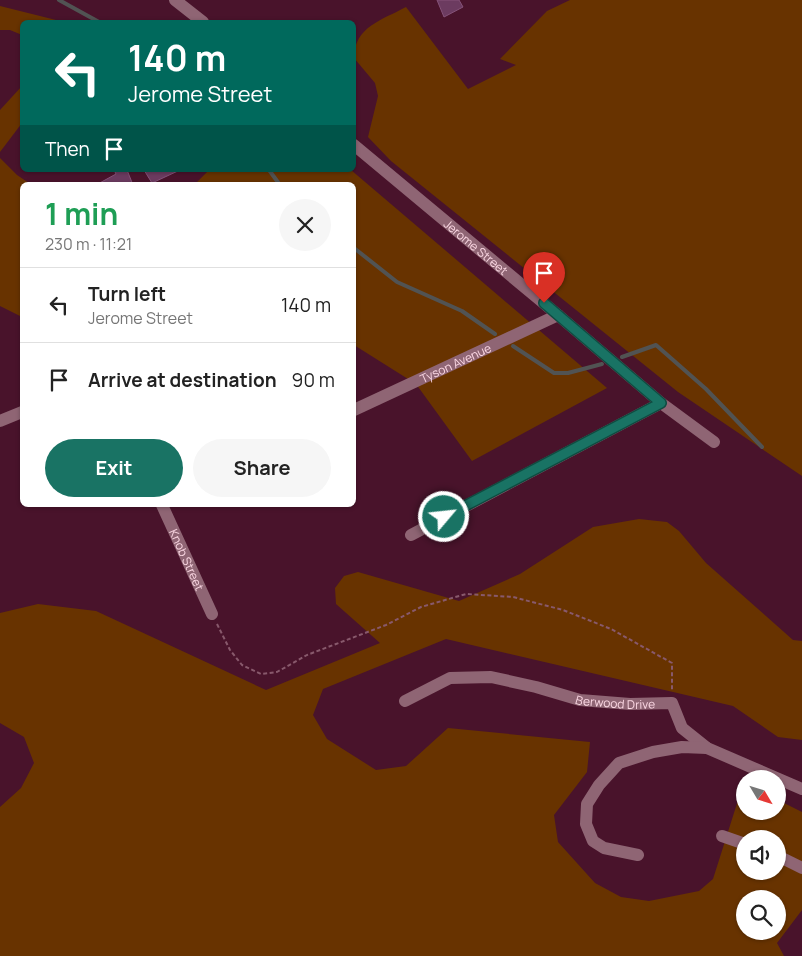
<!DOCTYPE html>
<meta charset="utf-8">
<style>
:root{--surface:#fff;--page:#f6f6f6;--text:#222;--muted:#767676;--line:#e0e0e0;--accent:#197364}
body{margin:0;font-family:Manrope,sans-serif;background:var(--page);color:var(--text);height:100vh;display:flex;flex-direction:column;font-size:19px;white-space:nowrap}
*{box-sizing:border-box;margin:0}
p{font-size:16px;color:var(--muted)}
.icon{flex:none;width:28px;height:28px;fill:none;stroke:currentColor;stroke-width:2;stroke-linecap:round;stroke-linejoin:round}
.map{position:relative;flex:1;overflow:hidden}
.details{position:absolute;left:20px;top:182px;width:336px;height:325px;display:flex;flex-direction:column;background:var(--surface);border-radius:8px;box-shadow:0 1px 4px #0004}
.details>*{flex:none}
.top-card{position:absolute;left:20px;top:20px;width:336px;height:152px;border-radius:8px;box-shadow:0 1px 4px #0004;background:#00695c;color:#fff;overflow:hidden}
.needle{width:32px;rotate:128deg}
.tools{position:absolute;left:736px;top:770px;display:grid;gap:10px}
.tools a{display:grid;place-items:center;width:50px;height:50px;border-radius:50%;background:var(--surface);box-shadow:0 1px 4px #0004;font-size:25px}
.pin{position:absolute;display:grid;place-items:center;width:42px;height:42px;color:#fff;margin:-51px -21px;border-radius:50% 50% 50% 0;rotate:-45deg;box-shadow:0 0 5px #0007}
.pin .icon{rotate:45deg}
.me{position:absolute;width:55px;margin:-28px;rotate:62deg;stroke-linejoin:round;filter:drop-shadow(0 0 4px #0008)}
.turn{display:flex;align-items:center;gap:18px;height:105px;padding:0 25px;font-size:22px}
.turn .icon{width:65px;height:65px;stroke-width:2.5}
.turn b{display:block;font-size:35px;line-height:42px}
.then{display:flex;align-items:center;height:48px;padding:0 25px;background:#0003;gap:10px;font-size:19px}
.round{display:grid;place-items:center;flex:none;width:52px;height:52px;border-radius:26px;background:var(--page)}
.summary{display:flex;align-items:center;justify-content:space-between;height:85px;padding:0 25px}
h1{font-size:30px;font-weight:700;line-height:38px;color:#1e9e55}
.action{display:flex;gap:10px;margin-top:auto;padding:10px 25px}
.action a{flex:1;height:58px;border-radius:30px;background:var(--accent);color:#fff;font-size:20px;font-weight:700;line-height:58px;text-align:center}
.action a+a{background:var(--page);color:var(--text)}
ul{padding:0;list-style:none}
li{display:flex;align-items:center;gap:15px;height:75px;padding:0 25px;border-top:1px solid var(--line)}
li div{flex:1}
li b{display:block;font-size:19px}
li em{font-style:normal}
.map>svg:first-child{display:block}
.green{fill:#683300;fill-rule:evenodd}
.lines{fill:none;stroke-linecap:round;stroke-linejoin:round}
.stream{stroke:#515353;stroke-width:4}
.building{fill:#6c3b60;stroke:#855379}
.path{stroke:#88596c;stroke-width:2;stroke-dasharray:4 2.5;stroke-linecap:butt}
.minor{stroke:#8f6574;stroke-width:12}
.route-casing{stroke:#104b41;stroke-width:12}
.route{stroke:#197364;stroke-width:9}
.labels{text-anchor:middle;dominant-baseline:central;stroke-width:5;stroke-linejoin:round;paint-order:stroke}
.street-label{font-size:12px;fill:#fcd8e4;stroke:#3e0822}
</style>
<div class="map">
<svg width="802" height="956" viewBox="0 0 802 956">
<rect width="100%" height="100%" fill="#49132b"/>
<!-- green -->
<g class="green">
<path d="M570,0H802V476L678,392L391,161L368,137L378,96L375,83L354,58C354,27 382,20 406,7L468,89L516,65L500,59L547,11Z"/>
<path d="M0,6L64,22H22V35L10,30H0Z"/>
<path d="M22,86V123L0,152V110Z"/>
<path d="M0,158L17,175L32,185H22V317L0,306Z"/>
<path d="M209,170H351L607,388L472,461L416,384L354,345V185H194Z"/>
<path d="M639,519L667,522L679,531L706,563L793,640L802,641V740L778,737L733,706L446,639L323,689L313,715L327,739L376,770L406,766L448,728L590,742L587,772L554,815L558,842L595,883L621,897L649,901L699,891L713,879L740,794H745V811H778V800L802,812V910L777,943L784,956H0V807L21,788L34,763L24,737L0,723V613L38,604L96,611L266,690L380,643L336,604L335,588L344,576L358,572L459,601L520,574L593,527ZM745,839H778V871H745ZM745,899H778V931H745Z"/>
</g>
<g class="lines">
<!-- stream -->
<g class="stream">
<path d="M59,0L99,22"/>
<path d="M269,170L280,185"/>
<path d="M354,248L397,282L462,311L495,334"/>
<path d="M513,346L554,373H568L602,364"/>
<path d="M622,357L656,345L706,389L762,447"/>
</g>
</g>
<!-- building -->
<g class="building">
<path d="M437,0H459L463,7L444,17Z"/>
<path d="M114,170H127L133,185H96L116,174Z"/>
<path d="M144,170H180L152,183Z"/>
</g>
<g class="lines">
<!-- path -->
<path class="path" d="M217,624L230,650L242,665L261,674L277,672L307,655L386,625L421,607L466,594L513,597L563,610L611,629L672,663V690"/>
<!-- minor -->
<g class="minor">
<path d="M175,0L203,22"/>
<path id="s1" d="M354,145L558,315L661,403L714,442"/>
<path id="s2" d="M354,410L558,315"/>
<path d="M0,421L22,412"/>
<path id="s3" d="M162,505L212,614"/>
<path d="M411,535L661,403"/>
<path id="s4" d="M405,701L450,678L491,677L536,687L580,700L630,704L672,703L682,728L707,748L802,789"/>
<path d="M722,836L745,844"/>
<path d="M638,855L604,848L593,841L586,824L587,804L599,785L619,763L653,752L682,747L707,748"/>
<path d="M778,856L802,868"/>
</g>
</g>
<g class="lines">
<defs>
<path id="route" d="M444,517L661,403L544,303"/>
</defs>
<!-- route casing -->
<use href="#route" class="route-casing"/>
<!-- route -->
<use href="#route" class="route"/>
</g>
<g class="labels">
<!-- street labels -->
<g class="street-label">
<text stroke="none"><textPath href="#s1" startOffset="159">Jerome Street</textPath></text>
<text stroke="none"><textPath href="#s2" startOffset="112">Tyson Avenue</textPath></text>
<text stroke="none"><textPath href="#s3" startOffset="60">Knob Street</textPath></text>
<text stroke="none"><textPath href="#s4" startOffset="219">Berwood Drive</textPath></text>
</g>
</g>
</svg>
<div class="tools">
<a><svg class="needle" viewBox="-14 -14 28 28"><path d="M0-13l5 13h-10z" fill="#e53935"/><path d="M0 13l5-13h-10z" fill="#767676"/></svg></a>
<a><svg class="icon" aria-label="sound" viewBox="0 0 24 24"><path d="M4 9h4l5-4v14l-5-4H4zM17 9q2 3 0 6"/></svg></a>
<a><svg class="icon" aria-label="search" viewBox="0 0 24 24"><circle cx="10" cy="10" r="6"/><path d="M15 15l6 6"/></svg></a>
</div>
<div class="pin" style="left:544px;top:303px;background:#d93025"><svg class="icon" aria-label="arrive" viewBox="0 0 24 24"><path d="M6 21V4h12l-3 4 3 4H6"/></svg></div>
<svg class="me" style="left:444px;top:517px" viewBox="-20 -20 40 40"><circle r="17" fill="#197364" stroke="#fff" stroke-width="3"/><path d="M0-11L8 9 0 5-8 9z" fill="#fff"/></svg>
<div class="top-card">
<div class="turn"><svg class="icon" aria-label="left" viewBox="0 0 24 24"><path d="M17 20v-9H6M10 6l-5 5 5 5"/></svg><div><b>140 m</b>Jerome Street</div></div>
<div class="then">Then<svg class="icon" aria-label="arrive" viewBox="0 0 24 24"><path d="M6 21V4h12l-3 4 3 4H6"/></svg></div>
</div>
<section class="details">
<div class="summary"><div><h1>1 min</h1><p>230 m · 11:21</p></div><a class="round"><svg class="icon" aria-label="close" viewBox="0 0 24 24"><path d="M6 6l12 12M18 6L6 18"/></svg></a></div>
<ul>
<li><svg class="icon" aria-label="left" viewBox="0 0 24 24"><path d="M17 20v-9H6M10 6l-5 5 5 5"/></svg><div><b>Turn left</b><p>Jerome Street</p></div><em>140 m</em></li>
<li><svg class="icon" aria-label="arrive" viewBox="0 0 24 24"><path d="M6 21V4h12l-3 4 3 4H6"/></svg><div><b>Arrive at destination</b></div><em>90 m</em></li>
</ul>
<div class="action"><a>Exit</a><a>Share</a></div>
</section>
</div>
